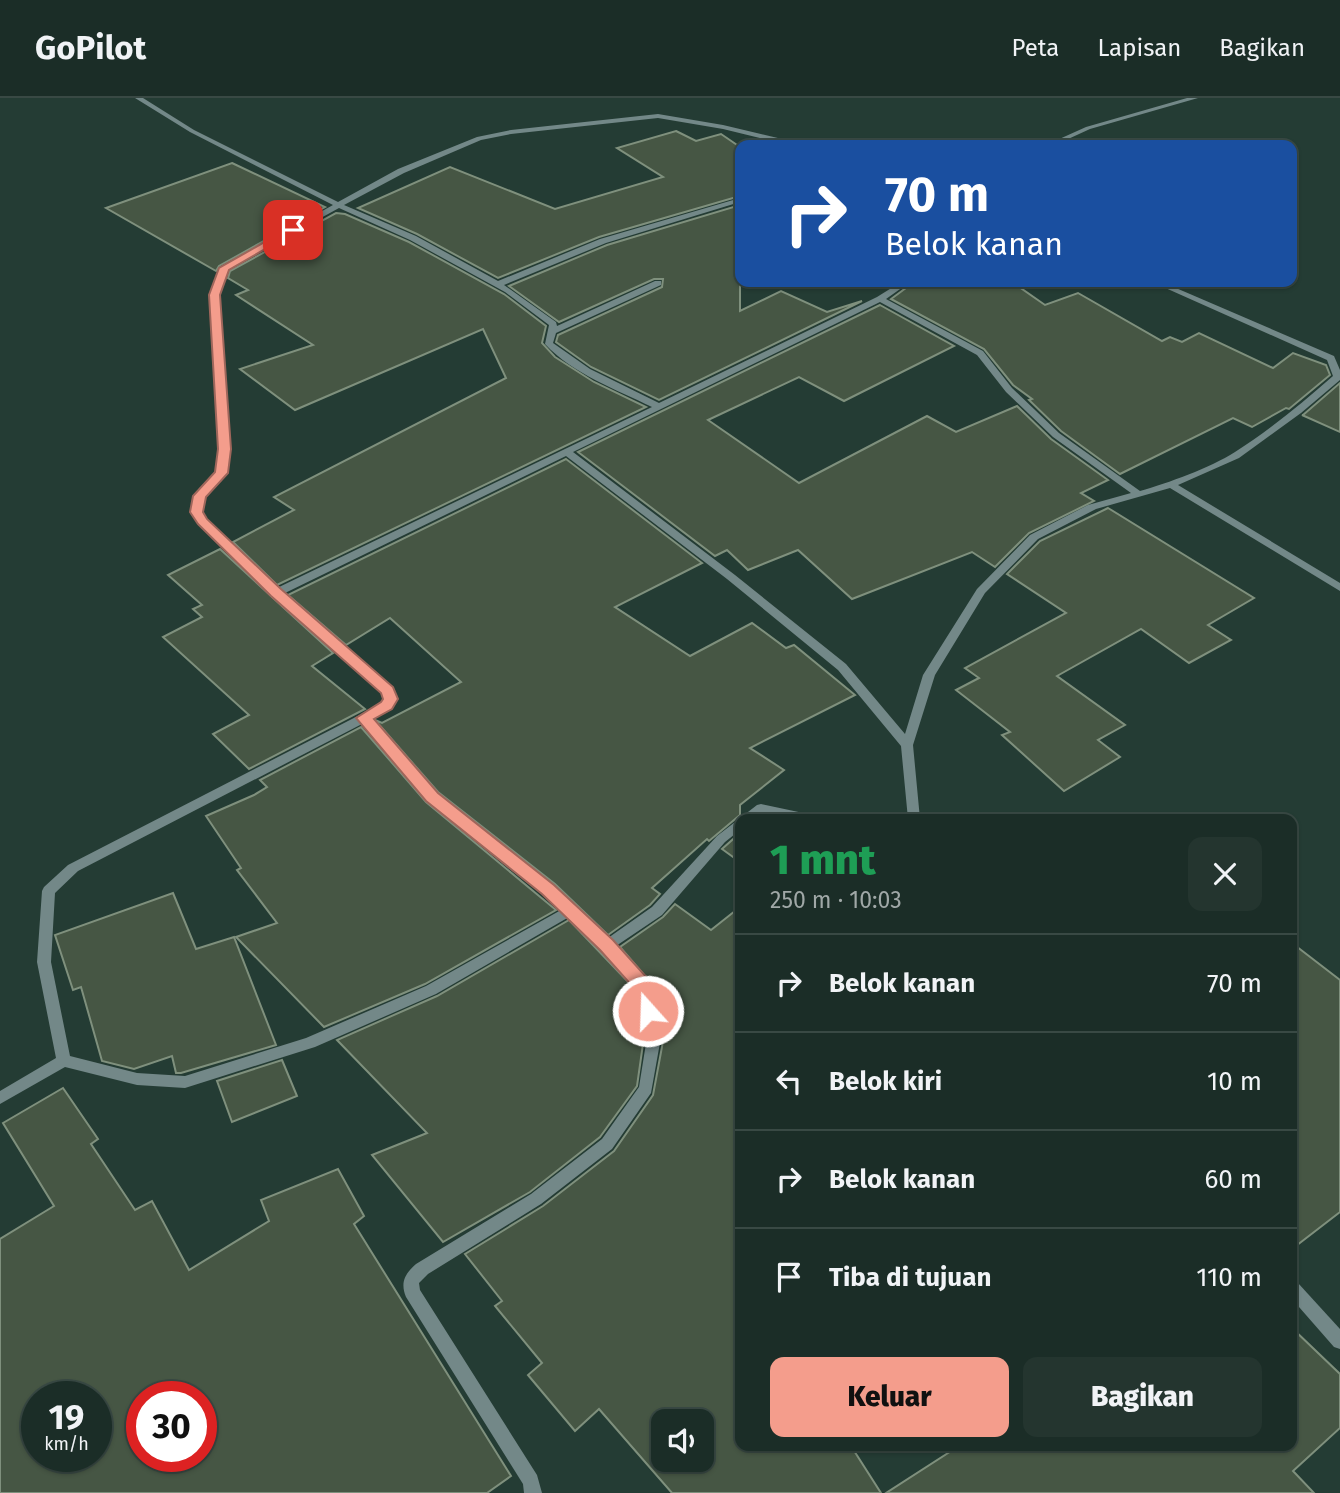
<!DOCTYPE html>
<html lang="id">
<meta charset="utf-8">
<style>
:root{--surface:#1b2d27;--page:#24352f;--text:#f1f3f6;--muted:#a0a8a7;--line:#394944;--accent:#f49d8c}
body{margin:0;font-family:"Fira Sans",sans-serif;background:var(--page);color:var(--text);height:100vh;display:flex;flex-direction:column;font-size:26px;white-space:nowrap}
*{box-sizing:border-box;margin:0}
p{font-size:23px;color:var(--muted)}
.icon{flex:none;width:38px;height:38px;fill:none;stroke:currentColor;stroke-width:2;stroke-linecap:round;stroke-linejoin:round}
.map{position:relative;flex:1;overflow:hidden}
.drawer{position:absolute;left:735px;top:716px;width:562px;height:637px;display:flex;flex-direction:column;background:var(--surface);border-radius:14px;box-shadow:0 2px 5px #0004,0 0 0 2px var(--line)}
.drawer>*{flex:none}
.guide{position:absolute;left:735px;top:42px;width:562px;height:147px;border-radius:14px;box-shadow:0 2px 5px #0004,0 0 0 2px var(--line);background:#1a4fa0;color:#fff;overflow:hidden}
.tools{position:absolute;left:651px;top:1311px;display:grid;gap:14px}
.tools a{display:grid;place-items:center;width:63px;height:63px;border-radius:14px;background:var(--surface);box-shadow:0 2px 5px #0004,0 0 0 2px var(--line);font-size:35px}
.speed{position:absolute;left:21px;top:1283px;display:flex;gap:14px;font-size:35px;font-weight:700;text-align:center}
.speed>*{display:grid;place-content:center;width:91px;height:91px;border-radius:50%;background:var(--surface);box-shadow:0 2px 5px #0004,0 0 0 2px var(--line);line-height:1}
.speed small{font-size:18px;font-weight:400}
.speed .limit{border:10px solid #d22;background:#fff;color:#111}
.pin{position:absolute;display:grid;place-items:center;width:60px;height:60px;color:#fff;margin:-30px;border-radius:14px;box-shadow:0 4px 10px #0006}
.me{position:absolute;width:77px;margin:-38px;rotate:340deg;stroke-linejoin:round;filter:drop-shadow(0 0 5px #0008)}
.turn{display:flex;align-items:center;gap:24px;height:147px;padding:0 35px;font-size:32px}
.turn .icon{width:91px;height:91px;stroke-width:2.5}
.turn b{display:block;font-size:49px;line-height:60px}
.round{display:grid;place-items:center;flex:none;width:74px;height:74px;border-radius:14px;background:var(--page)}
.headline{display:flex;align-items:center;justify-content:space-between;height:119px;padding:0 35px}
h1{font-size:42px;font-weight:800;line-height:52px;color:#1e9e55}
.button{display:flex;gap:14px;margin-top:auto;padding:14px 35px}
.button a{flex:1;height:80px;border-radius:14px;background:var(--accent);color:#111;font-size:28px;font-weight:800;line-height:80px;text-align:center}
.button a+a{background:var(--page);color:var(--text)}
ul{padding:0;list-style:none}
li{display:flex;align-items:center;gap:21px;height:98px;padding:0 35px;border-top:2px solid var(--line)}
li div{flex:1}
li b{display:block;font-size:26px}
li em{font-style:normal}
header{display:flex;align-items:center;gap:42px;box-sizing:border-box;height:98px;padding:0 35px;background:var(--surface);border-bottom:2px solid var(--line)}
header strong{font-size:33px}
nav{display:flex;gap:38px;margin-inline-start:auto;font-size:24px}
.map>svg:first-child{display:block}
.building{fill:#465644;stroke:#7f907d;stroke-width:2;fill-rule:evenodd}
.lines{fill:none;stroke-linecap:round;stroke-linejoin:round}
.minor{fill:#738888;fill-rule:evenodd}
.route{fill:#f49d8c;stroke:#9f665b;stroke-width:2}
</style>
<header>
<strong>GoPilot</strong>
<nav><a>Peta</a><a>Lapisan</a><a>Bagikan</a></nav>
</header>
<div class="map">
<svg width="1340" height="1395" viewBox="0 0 1340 1395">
<rect width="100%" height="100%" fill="#243c34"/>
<!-- building -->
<g class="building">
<path d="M676,33L696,43L721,36L740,49V98L599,139L498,180L417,136L358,110L450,69L555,111L663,79L617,50Z"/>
<path d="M232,65L325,109L219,168L216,173L106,110Z"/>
<path d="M740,107V213L781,193L827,214L862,203L659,302L591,269L556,244L558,237L662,189L663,181H654L559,224L509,188L607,147Z"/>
<path d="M336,115L345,116L409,144L504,196L546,228L542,245L555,259L594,284L646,309L277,487L233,444L294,412L274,399L506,280L483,231L295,312L240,271L313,247L236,197L248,192L228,180L230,173Z"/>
<path d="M927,184H1012L1045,207L1078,195L1162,243L1170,239L1182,244L1199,235L1273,270L1293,255L1326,267L1330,277L1289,311L1286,310L1252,329L1233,320L1120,376L1061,333L1029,302L1032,301L1013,287L984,251L891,201L906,190Z"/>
<path d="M880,207L954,248L844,303L799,279L708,322L799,385L927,318L956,334L1017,308L1051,341L1108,382L1081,395L1094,403L1029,435L995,469L972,454L852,501L798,452L748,472L727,452L715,458L578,354Z"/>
<path d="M1340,285V334L1302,317H1303Z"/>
<path d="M566,361L702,465L615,509L690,558L752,525L786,550L794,547L855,597L750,650L784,672L740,707V717L709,743L707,741L652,790L660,796L650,807L608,837L555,786L438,694L375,622L382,625L461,584L390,520L346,547L288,497Z"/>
<path d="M1108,410L1254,500L1208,527L1231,542L1189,565L1141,531L1057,578L1125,627L1098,642L1120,659L1064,693L1002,637L1010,634L956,592L979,580L965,570L1066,515L1007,476L1040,443Z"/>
<path d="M220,451L333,555L312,568L365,611L249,671L213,636L249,617L163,539L202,519L193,511L202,507L168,477Z"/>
<path d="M361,629L426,704L556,812L425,886L324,929L236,839L277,825L237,772L241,770L206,718L254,697L267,689L260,682Z"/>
<path d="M740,735V764L722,751Z"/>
<path d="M173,795L196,851L234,839L276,947L181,975H176L172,958L134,971L102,963L81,889L73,892L55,837Z"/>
<path d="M675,806L711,832L740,809V1348H851L881,1395H672L599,1311L575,1333L528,1277L542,1265L495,1208L502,1203L465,1156L543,1108L614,1053L653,997L664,938L652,886L620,849L663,819ZM663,1323H702V1362H663Z"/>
<path d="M569,822L634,890L644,939L637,988L600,1039L530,1094L443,1144L372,1057L427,1035L337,942L437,898Z"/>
<path d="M1292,845L1340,882V1114L1292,1151Z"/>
<path d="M282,962L297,998L232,1024L217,983Z"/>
<path d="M63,990L98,1041L91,1046L135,1112L152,1103L189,1172L269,1123L261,1102L338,1071L364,1118L354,1126L511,1378L487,1395H0V1141L54,1108L3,1025ZM37,1298H96V1358H37ZM142,1298H201V1358H142Z"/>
<path d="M1292,1230L1340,1276V1330L1293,1373L1314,1395H886L959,1348H1292Z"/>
</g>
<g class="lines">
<!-- minor -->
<g class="minor">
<path d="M135,0H143L194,32L338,104L398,71L477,39L511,32L658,16L723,27L799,45V47H788L723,31L658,20L511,36L481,42L404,75L344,107L416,138L498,183L600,141L740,100V104L606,145L504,187L556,224L557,228L655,183H661V187L556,235L553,245L590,271L659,305L877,199L901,184H910L886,201L983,253L1012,290L1059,335L1140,393C1168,385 1210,370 1235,354C1270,332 1302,305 1333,278L1327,262L1152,184H1162L1334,258L1340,272V282L1301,315L1239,360L1178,387L1340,485V493L1170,390L1096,411L1038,441L985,495L935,577L913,647L920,721H908L901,648L838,572L727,481L566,358L283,496L391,590L397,601L391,611L371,621L436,696L553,788L608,840L652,809L717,738L757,707L761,706L808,716L814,721H789L763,715L754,721H740V732L725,744L662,817L616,848L649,887L661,939L651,995L612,1051L541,1106L428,1176L419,1185L420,1192L537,1377L542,1395H524L523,1386L406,1199C400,1184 405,1176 416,1166L531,1096L602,1041L639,989L647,939L636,889L602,851L569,819L436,896L315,949L185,990L137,987L65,969L0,1006V993L56,960L37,864L42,793L44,789L68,767L383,605L385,601L382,595L272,497L198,426L191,414L195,398L216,374L220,351L211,196L220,170L333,107L190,34ZM339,110L410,142L505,194L549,227L545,246C573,276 615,291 652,309L277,490L206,422L201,414L205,399L226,375L230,351L219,196L228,171ZM880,204L977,257L1006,294L1053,339L1131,395L1088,407L1030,437L977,491L923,577L905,636L846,566L735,477L573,354ZM362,626L428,702L561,812L426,888L306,940L185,978L137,975L70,958L51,864L55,795L78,773Z"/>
<path d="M1187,0H1198L1090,31L1055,47H1046L1086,29Z"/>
<path d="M1292,1182L1298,1185L1340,1231V1251L1334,1249L1292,1201Z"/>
</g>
</g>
<!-- route -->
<path class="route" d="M289,130L298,132L229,172L220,197L231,351L228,375L206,399L203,414L207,421L281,491L393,589L398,601L392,611L374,621L438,695L554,787L613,842L649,882L657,913L655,918L648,920L642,918L634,890L600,852L542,796L426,703L356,620L381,604L383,601L381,595L271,498L198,426L190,414L193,398L215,374L218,351L209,197L219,170Z"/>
</svg>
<div class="tools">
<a><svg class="icon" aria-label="sound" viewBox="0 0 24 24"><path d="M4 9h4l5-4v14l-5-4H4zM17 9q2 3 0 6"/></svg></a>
</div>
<div class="speed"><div>19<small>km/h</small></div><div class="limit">30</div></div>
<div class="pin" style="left:293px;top:132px;background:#d93025"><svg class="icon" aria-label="arrive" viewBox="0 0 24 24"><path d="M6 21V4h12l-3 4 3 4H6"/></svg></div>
<svg class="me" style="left:648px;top:913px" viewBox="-20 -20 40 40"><circle r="17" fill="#f49d8c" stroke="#fff" stroke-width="3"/><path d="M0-11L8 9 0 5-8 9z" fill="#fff"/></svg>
<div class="guide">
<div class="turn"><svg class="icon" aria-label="right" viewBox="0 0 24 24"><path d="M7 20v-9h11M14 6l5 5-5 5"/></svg><div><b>70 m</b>Belok kanan</div></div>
</div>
<section class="drawer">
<div class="headline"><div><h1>1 mnt</h1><p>250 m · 10:03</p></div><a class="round"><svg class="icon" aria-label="close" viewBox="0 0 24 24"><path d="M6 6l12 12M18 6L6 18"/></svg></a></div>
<ul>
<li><svg class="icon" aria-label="right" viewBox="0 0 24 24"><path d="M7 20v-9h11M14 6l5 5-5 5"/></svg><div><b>Belok kanan</b></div><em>70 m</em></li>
<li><svg class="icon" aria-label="left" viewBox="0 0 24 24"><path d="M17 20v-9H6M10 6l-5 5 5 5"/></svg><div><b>Belok kiri</b></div><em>10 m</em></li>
<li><svg class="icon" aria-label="right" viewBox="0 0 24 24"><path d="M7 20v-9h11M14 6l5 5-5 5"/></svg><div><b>Belok kanan</b></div><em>60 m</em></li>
<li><svg class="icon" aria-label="arrive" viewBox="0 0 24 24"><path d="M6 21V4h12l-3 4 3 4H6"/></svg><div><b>Tiba di tujuan</b></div><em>110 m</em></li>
</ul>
<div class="button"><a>Keluar</a><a>Bagikan</a></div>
</section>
</div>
